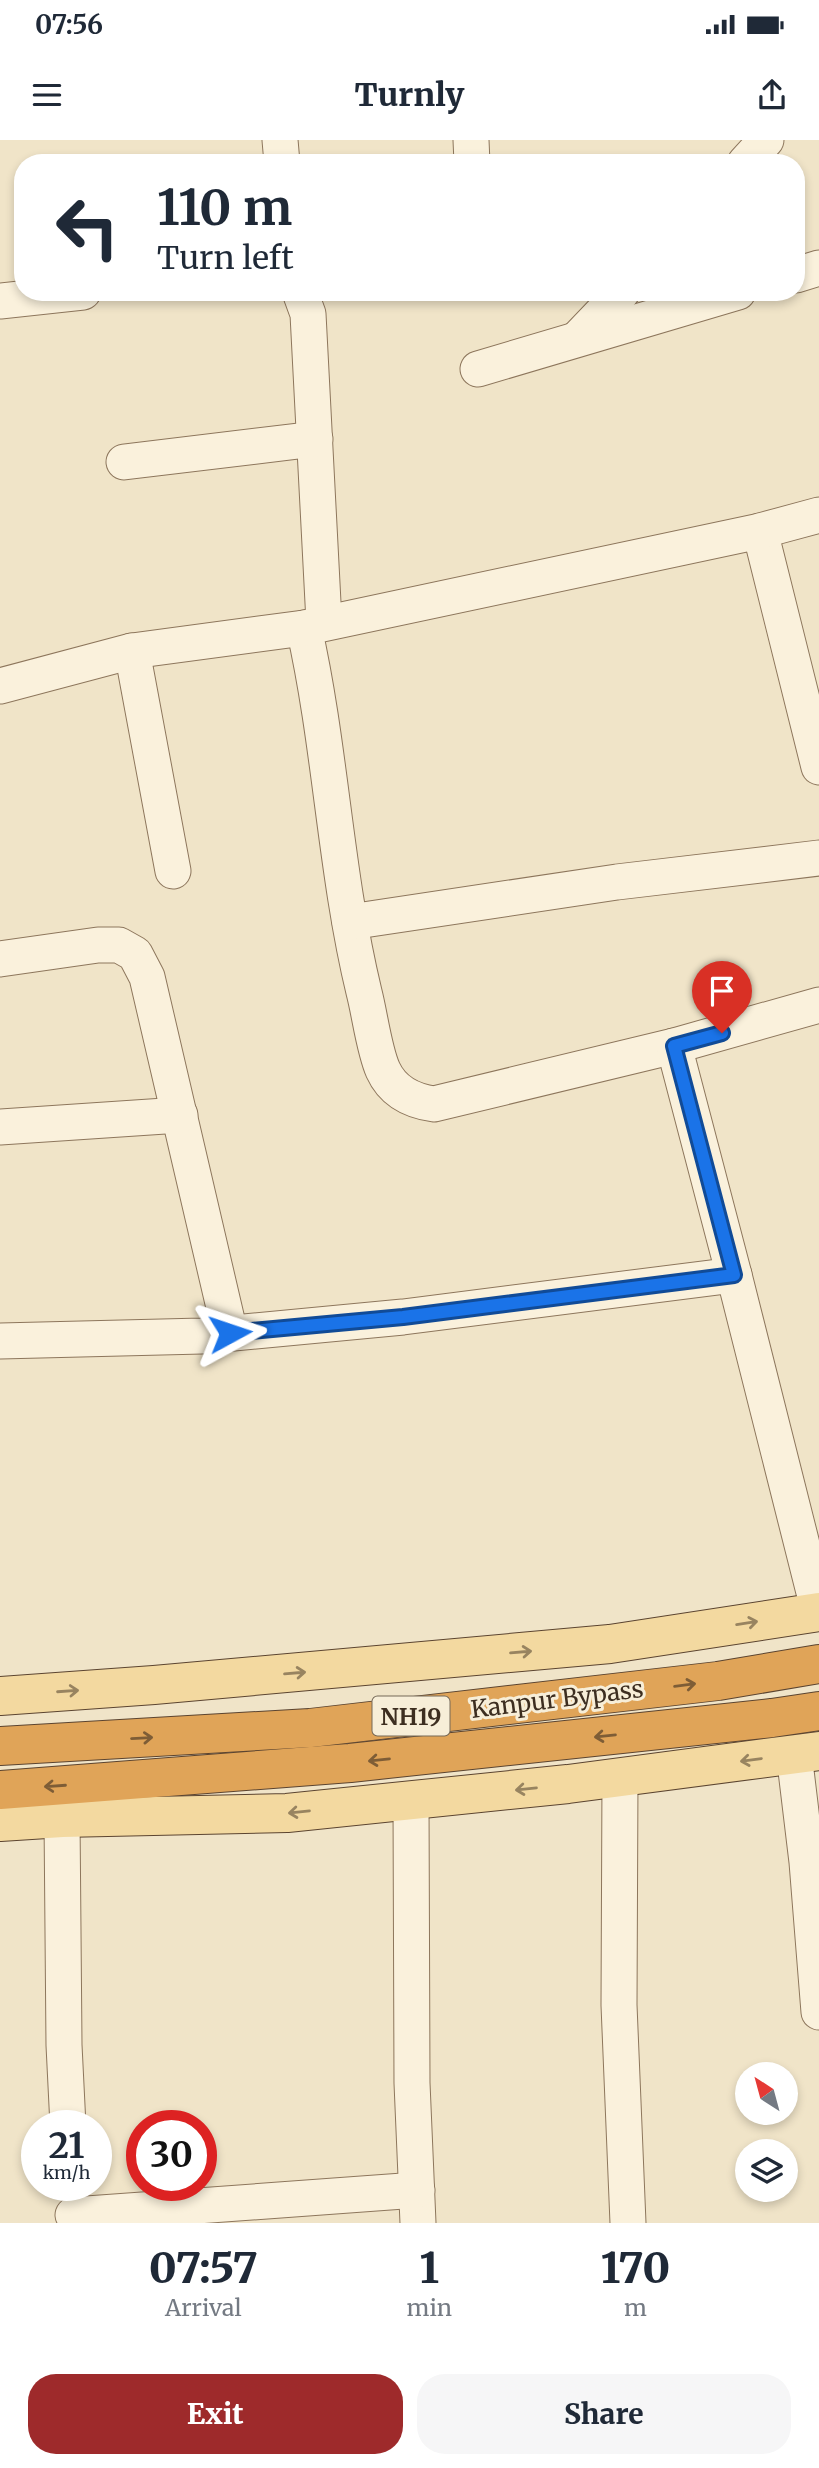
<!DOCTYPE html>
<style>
:root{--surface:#fff;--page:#f6f6f7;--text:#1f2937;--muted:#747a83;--accent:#9e2a2b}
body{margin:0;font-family:Merriweather,serif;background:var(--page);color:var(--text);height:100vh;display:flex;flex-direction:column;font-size:26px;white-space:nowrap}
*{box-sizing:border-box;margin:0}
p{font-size:23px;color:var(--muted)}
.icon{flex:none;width:38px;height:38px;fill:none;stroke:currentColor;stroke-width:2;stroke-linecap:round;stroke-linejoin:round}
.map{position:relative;height:2083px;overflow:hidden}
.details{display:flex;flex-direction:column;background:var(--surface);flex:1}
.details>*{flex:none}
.top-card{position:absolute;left:14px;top:14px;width:791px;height:147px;border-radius:28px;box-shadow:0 4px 10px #0003;background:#fff;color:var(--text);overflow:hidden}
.needle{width:46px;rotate:324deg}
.fabs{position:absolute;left:735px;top:1922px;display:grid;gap:14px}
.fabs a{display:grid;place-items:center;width:63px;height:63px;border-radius:50%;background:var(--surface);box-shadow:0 4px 10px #0003;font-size:35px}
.speed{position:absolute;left:21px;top:1970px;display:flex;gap:14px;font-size:35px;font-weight:700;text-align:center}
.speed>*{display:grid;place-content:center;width:91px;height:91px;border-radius:50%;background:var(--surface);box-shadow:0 4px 10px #0003;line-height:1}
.speed small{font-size:18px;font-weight:400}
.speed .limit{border:10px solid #d22;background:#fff;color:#111}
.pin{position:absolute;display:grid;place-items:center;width:60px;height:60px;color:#fff;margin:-72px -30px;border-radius:50% 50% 50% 0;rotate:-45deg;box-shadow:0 0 7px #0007}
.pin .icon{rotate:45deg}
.me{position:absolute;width:77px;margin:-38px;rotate:85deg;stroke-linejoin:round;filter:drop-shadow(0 0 5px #0008)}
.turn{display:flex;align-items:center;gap:24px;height:147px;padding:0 28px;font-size:32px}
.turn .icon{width:91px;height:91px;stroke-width:2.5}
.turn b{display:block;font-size:49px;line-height:60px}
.eta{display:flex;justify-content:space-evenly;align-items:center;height:119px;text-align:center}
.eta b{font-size:42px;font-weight:800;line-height:49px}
.primary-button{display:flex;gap:14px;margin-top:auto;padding:14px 28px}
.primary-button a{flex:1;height:80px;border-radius:28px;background:var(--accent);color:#fff;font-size:28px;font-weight:800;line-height:80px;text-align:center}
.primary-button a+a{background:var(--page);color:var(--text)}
.status{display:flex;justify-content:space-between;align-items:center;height:49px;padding:0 35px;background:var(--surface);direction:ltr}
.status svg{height:19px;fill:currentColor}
header{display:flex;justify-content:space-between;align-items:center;height:91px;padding:0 28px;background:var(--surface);font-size:32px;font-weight:800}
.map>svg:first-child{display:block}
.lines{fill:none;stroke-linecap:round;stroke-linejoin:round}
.minor-casing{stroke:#8d765c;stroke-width:37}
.major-casing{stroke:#5b4430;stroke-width:40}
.highway-casing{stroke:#5b4430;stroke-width:40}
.minor{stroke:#faf1dc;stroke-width:35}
.major{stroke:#f3d9a0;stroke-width:38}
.highway{stroke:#e0a458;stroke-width:38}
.oneway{stroke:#988460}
.oneway2{stroke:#7e5d36}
.route-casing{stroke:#114b97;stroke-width:18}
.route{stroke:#1a73e8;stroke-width:12}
.labels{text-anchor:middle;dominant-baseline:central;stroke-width:6;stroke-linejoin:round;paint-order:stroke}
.shield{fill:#f7eed8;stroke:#756857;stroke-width:2}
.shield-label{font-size:23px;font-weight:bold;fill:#3d2e20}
.street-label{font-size:24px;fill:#3d2e20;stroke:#f7eed8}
</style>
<div class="status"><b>07:56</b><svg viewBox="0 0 49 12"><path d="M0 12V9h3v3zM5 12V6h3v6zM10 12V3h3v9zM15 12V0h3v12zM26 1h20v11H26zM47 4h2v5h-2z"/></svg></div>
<header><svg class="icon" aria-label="menu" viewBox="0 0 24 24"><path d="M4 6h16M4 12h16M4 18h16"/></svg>Turnly<svg class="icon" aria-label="share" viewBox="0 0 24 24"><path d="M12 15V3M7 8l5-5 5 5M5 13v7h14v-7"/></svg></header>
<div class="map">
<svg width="819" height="2083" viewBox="0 0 819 2083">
<rect width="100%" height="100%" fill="#f0e4c8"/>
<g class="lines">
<defs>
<g id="minor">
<path d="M280,0L282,23"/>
<path d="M471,0L472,23"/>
<path d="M745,23L766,0"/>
<path d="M796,135L819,128"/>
<path d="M300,152L308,174L324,482"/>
<path d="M0,161L83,152"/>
<path d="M579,197L622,152"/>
<path d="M478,229L738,152"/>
<path d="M124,322L315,299"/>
<path d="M760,391L819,627"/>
<path d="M304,488C331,608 335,732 364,852C370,875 374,910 383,930C393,952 412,961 434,964L674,906L819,865"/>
<path d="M132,511L173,731"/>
<path d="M0,546L132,511L304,488L760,391L819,375"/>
<path d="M350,782L617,742L819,718"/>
<path d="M0,819L98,805H119L135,814L147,837L230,1193"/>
<path d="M674,906L734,1135L819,1472"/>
<path d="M0,987L180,975"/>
<path d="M0,1201L202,1196L403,1177L734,1135"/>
<path d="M794,1614L807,1722L819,1872"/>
<path d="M620,1638L619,1865L628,2083"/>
<path d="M411,1660L412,1943L418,2083"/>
<path d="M62,1678L64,1905L68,1986"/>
<path d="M73,2075L417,2050"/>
</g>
<g id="major">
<path d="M0,1556L154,1545L610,1504L819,1472"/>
<path d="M0,1682L62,1678L287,1673L568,1644L819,1611"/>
</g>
<g id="highway">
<path d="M0,1606L310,1588L718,1541L819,1524"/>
<path d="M0,1650L350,1623L772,1578L819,1571"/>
</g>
</defs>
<!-- minor casing -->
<use href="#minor" class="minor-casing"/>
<!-- major casing -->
<use href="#major" class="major-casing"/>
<!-- highway casing -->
<use href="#highway" class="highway-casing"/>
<!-- minor -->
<use href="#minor" class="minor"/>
<!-- major -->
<use href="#major" class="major"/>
<!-- highway -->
<use href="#highway" class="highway"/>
</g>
<!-- one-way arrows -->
<defs><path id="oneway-shaft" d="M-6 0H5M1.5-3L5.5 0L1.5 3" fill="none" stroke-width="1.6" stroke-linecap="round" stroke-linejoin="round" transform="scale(1.75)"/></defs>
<g class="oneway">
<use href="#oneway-shaft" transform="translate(747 1483) rotate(-9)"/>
<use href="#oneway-shaft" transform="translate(521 1512) rotate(-5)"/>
<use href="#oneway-shaft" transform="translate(295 1533) rotate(-5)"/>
<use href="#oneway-shaft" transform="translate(68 1551) rotate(-4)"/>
<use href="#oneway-shaft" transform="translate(751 1620) rotate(172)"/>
<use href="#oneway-shaft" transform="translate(526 1649) rotate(174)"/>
<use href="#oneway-shaft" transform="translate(299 1672) rotate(174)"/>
</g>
<g class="oneway2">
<use href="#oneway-shaft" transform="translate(685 1545) rotate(-7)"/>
<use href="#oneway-shaft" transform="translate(605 1596) rotate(174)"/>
<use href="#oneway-shaft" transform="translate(142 1598) rotate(-3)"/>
<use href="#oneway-shaft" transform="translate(379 1620) rotate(174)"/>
<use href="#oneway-shaft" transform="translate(55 1646) rotate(176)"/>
</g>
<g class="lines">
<defs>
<path id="route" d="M230,1193L403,1177L734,1135L674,906L722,893"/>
</defs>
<!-- route casing -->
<use href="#route" class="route-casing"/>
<!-- route -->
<use href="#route" class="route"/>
</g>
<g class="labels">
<!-- shield labels -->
<rect class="shield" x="372.5" y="1556.5" width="77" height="39" rx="5"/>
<g class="shield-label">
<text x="411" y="1576">NH19</text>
</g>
<!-- street labels -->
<g class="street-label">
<text transform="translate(557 1559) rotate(-7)">Kanpur Bypass</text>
</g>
</g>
</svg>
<div class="fabs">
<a><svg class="needle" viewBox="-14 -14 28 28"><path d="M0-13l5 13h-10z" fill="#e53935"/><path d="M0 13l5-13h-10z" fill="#747a83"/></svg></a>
<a><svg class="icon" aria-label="layers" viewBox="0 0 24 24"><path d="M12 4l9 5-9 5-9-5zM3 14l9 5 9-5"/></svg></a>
</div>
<div class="speed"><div>21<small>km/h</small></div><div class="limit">30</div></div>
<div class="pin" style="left:722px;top:893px;background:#d93025"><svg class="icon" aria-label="arrive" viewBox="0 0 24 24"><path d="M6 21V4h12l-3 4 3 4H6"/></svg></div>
<svg class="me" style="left:230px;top:1193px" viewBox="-20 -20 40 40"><path d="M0-17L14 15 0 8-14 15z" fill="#1a73e8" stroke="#fff" stroke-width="4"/></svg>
<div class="top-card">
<div class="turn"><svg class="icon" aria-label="left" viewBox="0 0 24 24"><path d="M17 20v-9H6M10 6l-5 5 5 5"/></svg><div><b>110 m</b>Turn left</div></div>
</div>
</div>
<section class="details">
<div class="eta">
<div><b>07:57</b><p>Arrival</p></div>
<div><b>1</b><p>min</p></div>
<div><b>170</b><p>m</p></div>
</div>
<div class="primary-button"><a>Exit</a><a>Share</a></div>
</section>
